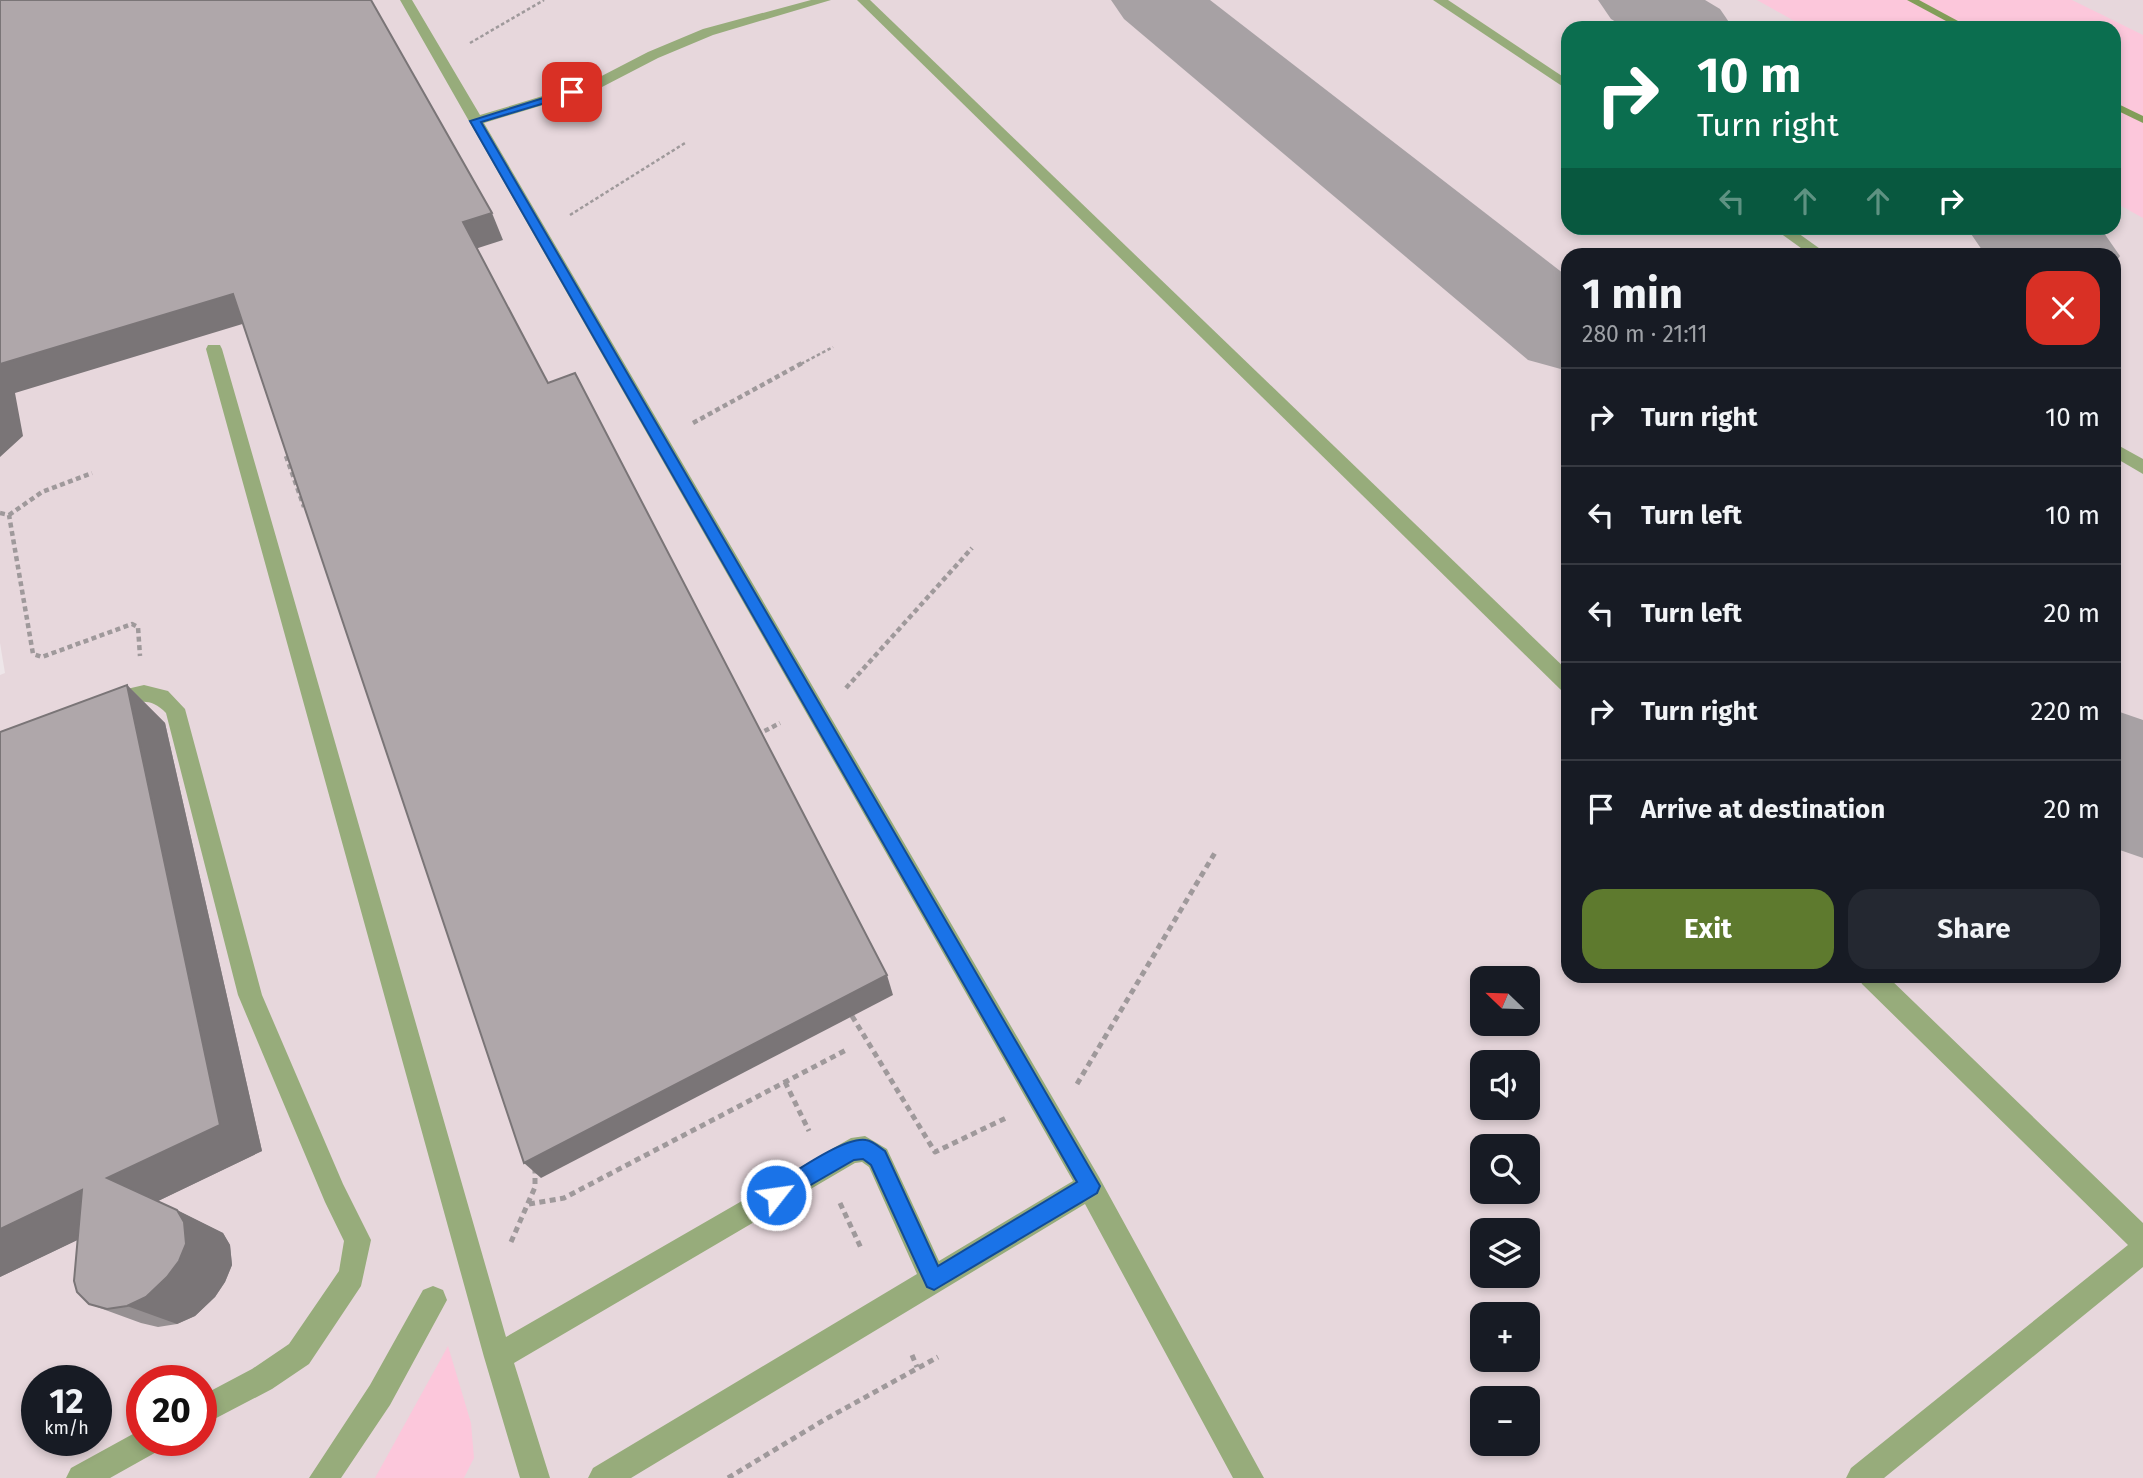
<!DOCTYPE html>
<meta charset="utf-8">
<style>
:root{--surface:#171b24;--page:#242831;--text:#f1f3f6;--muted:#9ea1a6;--line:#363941;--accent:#5e7a2e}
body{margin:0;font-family:"Fira Sans",sans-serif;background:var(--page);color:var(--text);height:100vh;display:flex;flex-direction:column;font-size:26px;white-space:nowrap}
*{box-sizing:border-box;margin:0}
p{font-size:23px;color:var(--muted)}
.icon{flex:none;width:38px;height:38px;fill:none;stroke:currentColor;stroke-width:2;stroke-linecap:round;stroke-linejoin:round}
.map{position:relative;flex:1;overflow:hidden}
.side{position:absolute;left:1561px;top:248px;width:560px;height:735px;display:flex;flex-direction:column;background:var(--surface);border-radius:21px;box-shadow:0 4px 10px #0003}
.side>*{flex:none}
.guide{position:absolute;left:1561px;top:21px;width:560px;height:214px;border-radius:21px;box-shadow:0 4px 10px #0003;background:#0b6e4f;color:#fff;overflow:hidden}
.needle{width:46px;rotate:293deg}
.fabs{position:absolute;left:1470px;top:966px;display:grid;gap:14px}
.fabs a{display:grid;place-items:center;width:70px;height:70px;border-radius:14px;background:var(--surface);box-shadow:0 4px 10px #0003;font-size:35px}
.speed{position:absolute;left:21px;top:1365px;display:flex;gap:14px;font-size:35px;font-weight:700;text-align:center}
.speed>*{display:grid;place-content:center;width:91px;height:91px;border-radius:50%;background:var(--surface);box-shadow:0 4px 10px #0003;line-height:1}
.speed small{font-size:18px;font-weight:400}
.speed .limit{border:10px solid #d22;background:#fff;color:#111}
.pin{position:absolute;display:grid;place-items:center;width:60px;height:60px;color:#fff;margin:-30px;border-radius:14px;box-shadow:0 4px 10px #0006}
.me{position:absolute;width:77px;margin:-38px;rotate:60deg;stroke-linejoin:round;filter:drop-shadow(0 0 5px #0008)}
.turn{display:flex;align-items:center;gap:24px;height:147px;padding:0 21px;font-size:32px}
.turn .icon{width:91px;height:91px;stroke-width:2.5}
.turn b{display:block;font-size:49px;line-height:60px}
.lanes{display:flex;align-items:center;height:66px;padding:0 21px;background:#0003;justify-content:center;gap:35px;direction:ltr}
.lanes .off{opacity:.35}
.round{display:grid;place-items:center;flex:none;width:74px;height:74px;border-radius:21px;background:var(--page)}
.summary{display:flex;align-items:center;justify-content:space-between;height:119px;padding:0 21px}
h1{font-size:42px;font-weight:700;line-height:52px}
.primary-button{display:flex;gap:14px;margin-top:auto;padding:14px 21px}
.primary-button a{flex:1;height:80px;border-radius:21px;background:var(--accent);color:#fff;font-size:28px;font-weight:700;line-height:80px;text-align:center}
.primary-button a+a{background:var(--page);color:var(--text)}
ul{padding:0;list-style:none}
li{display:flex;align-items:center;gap:21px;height:98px;padding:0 21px;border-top:2px solid var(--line)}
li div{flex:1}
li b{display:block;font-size:26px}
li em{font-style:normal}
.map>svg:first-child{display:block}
.built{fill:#e7d7dc;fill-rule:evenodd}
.green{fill:#fcc7db}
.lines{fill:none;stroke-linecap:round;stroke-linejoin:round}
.stream{fill:#829e58;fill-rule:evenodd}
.taxiway{fill:#a7a1a4;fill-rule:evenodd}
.path-far2{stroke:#9f999b;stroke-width:2.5;stroke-dasharray:3.5 2.5;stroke-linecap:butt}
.path-far1{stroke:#9f999b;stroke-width:4.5;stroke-dasharray:5 3.5;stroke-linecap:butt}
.path{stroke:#9f999b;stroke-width:5;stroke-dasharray:6 4.5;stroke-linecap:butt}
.lane{fill:#97ac7b;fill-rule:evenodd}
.wall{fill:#969092}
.shaded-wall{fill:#7a7577}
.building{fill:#afa7aa;stroke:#7a7577;stroke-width:2}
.route{fill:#1a73e8;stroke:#114b97;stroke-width:2}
</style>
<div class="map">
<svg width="2143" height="1478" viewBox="0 0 2143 1478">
<rect width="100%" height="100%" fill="#eee6e9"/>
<!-- built -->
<path class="built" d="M0,0H2143V1478H0V675L5,673L0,643ZM1568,28H2114V228H1568ZM1568,256H2114V976H1568ZM1482,978H1528V1024H1482ZM1482,1062H1528V1108H1482ZM1482,1146H1528V1192H1482ZM1482,1230H1528V1276H1482ZM1482,1314H1528V1360H1482ZM37,1381H96V1440H37ZM142,1381H201V1440H142ZM1482,1398H1528V1444H1482Z"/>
<!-- green -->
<g class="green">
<path d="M1757,0H2072L2143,35V218L2114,202V28H1807Z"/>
<path d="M448,1346L471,1423L474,1458L464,1478H375Z"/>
</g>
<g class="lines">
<!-- stream -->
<g class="stream">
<path d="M1907,0H1919L1971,28H1959Z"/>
<path d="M2114,102L2143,116V123L2114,109Z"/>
</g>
<!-- taxiway -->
<g class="taxiway">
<path d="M1111,0H1210L1568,277V371L1528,360L1124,19Z"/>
<path d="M1598,0H1705L1720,9L1733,28H1626L1611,19Z"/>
<path d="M1967,228H2095L2104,233L2120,256L2114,265V256H1990L1982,250Z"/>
<path d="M2114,710L2143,720V858L2114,848Z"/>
</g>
<!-- path-far2 -->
<g class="path-far2">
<path d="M470,43L544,0"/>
<path d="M570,215L685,143"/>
<path d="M801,364L833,347"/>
</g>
<!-- path-far1 -->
<g class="path-far1">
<path d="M693,423L804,362"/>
<path d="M286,456L304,507"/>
<path d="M0,513L9,515L33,654L42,657L132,624L138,627L140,656"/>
<path d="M9,515L42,492L92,473"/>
<path d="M846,688L972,548"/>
<path d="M757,735L780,723"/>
</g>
<!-- path -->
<g class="path">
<path d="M852,1016L935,1152L1006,1118"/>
<path d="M785,1082L809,1131"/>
<path d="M1077,1084L1216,851"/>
<path d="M840,1203L861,1248"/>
<path d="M529,1204L564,1198L848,1049"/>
<path d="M511,1242L535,1187V1169"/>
<path d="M912,1355L917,1367"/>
<path d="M728,1478L824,1420L938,1357"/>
</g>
<!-- lane -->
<g class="lane">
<path d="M400,0H412L480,115L592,81L648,52L703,29L811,0H831L713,35L658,58L602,87L484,123L1099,1177L1264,1478H1233L1085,1204L631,1478H588L593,1468L917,1274L869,1167L862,1162L855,1163L514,1363L550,1478H520L484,1357L206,349L208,345H220L222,349L506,1337L851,1138L865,1136L887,1149L939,1261L1073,1181Z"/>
<path d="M857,0H870L1568,671V692L1561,690Z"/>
<path d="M1433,0H1448L1568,80V90Z"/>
<path d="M1773,228H1791L1830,256H1812Z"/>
<path d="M2114,443L2143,459V474L2114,457Z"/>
<path d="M144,685L168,691L185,709L262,995L343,1184L371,1240L361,1286L309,1364L272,1389L201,1426V1396L252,1369L289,1344L339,1271L344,1241L325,1202L238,995L166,713C142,687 124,715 101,707L98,701L101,695Z"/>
<path d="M1858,976H1887L2143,1223V1267L1884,1478H1846L1851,1468L2128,1245L1862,984Z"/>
<path d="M433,1286L443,1290L447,1300L390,1405L341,1478H309L370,1385L423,1290Z"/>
<path d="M142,1429V1440H164L160,1450L110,1478H66L71,1468Z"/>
</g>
</g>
<!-- wall -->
<path class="wall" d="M127,685L165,723L262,1151L158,1201L223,1233L230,1245L232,1265L225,1282L215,1297L195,1316L177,1324L158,1327L141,1323L89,1304L77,1240L0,1277V732Z"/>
<!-- shaded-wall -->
<g class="shaded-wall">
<path d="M492,213L503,240L475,249L463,222Z"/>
<path d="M233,294L249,322L15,393L23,436L0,457V364Z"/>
<path d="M127,685L165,723L262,1151L156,1202L107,1178Z"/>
<path d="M887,975L893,995L541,1178L524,1163Z"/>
<path d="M82,1190L132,1214L0,1277V1229Z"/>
<path d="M177,1210L223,1233L230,1245L232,1265L225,1282L215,1297L195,1316L177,1324L127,1306Z"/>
</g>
<!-- building -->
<g class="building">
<path d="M0,0H371L492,213L463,222L548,383L575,373L887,975L524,1163L233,294L0,364Z"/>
<path d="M127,685L220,1125L107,1178L177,1210L184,1222L186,1244L179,1261L167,1277L146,1297L127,1306L107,1309L89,1304L77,1292L74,1281L82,1190L0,1229V732Z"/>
</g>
<!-- route -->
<path class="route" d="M572,89L577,92L575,94L481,122L1100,1186L1097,1193L934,1290L927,1287L871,1165L863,1159L854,1160L776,1205L769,1202L766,1195L769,1188C789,1176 844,1136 866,1140C873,1141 879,1147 885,1151L938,1266L1077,1182L470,121Z"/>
</svg>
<div class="fabs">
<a><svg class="needle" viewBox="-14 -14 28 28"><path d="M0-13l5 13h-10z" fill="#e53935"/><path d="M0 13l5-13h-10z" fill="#9ea1a6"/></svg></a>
<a><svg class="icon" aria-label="sound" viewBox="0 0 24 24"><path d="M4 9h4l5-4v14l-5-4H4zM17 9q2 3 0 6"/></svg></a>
<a><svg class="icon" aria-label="search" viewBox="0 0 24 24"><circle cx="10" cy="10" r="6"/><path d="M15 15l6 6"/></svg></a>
<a><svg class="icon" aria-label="layers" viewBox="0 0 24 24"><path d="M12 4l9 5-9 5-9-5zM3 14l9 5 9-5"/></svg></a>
<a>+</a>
<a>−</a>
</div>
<div class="speed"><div>12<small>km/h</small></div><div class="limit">20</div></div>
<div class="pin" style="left:572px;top:92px;background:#d93025"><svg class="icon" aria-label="arrive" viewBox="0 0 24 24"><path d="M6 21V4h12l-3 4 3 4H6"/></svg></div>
<svg class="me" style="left:776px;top:1195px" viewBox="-20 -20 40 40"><circle r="17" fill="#1a73e8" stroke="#fff" stroke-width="3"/><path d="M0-11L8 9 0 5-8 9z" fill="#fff"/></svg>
<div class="guide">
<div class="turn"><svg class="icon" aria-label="right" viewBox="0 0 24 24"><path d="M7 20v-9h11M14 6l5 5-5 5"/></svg><div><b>10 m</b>Turn right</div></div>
<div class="lanes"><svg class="icon off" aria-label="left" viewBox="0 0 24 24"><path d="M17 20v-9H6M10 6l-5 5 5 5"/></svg><svg class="icon off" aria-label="ahead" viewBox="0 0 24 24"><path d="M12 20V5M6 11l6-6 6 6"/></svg><svg class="icon off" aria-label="ahead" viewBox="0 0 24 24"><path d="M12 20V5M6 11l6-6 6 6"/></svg><svg class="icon" aria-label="right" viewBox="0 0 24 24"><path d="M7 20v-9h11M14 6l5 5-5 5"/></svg></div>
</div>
<section class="side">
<div class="summary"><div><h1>1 min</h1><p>280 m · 21:11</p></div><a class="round" style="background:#d93025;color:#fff"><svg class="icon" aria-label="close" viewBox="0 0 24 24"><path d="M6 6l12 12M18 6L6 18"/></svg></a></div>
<ul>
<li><svg class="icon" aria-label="right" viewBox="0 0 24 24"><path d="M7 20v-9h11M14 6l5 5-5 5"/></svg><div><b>Turn right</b></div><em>10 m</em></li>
<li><svg class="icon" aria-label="left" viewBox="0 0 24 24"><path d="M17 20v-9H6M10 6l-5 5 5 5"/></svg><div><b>Turn left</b></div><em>10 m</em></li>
<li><svg class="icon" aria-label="left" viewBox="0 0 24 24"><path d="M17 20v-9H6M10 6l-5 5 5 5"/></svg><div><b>Turn left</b></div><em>20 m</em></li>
<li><svg class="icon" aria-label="right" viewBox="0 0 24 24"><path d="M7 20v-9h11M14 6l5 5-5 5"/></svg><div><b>Turn right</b></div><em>220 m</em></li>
<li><svg class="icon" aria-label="arrive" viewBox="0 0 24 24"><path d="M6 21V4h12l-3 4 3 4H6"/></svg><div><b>Arrive at destination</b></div><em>20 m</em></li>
</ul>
<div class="primary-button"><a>Exit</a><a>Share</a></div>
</section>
</div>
